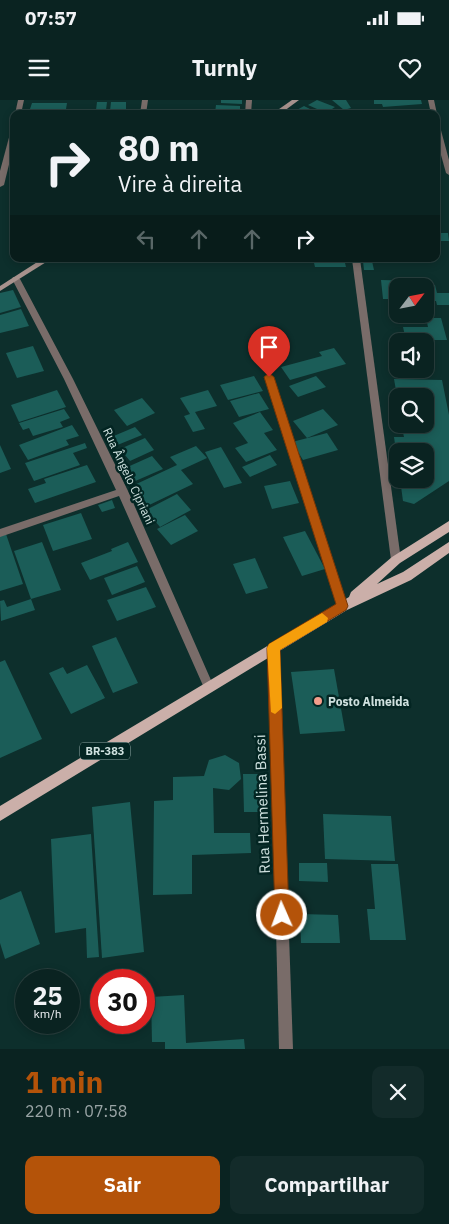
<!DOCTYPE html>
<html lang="pt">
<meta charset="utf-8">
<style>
:root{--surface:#0a2321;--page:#132b2a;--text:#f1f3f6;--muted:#99a4a5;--line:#2a403f;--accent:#b45309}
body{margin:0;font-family:"IBM Plex Sans",sans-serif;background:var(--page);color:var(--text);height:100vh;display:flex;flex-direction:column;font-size:19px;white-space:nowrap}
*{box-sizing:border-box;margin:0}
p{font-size:16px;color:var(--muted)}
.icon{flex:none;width:28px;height:28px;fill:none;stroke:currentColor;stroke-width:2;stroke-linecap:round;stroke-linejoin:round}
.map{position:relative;height:949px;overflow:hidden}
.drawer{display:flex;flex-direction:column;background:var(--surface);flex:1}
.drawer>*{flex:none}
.top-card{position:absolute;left:10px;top:10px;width:430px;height:152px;border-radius:10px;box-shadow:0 2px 8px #0003,0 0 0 1px var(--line);background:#0a2321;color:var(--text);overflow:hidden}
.needle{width:32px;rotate:58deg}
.buttons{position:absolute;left:389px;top:178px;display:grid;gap:10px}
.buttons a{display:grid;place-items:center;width:45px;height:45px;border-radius:10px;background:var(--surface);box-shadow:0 2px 8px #0003,0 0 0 1px var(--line);font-size:25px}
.speed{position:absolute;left:15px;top:869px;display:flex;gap:10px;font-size:25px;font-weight:700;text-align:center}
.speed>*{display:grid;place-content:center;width:65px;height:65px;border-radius:50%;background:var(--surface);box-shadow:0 2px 8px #0003,0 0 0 1px var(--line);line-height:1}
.speed small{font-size:12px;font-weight:400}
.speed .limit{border:8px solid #d22;background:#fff;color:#111}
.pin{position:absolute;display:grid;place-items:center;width:42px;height:42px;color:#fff;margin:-51px -21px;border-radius:50% 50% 50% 0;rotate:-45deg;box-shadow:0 0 5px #0007}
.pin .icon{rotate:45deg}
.me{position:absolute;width:55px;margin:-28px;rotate:358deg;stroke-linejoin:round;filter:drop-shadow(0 0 4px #0008)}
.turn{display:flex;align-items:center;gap:18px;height:105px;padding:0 25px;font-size:22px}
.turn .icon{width:65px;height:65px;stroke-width:2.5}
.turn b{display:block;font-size:35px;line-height:42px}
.lanes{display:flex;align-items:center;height:48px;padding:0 25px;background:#0003;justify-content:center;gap:25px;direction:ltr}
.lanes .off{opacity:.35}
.round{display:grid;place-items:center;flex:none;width:52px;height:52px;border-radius:10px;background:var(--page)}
.overview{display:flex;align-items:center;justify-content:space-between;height:85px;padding:0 25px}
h1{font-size:30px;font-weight:800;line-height:38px;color:var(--accent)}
.action{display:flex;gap:10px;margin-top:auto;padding:10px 25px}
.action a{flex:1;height:58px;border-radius:10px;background:var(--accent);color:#fff;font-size:20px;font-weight:800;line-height:58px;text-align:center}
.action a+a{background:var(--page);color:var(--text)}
.status{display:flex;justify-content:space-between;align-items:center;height:35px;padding:0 25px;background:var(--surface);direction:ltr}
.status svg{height:14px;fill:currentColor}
header{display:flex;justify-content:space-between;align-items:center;height:65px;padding:0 25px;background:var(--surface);font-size:22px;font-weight:800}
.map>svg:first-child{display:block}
.building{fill:#1b5d58}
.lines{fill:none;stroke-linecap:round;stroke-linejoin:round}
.street{fill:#796c69;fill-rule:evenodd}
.secondary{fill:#a7928d;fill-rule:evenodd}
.primary{fill:#cbafa9;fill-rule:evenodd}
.route{fill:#b45309;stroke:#753606}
.slow{fill:#f59e0b}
.poi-dot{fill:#f49d8b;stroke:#032522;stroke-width:2}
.labels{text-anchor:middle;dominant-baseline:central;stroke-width:5;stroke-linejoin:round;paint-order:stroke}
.shield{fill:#032522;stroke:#92a9a6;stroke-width:1}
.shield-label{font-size:11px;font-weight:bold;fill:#cfe1df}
.street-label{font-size:12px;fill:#cfe1df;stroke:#032522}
.poi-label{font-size:12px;font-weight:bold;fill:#cfe1df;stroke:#032522;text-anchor:start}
.near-street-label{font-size:15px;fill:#cfe1df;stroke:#032522}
</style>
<div class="status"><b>07:57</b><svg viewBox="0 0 49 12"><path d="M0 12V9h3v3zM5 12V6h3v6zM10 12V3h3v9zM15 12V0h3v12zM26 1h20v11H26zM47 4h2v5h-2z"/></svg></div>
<header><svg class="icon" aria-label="menu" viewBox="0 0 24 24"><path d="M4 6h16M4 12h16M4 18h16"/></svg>Turnly<svg class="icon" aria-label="heart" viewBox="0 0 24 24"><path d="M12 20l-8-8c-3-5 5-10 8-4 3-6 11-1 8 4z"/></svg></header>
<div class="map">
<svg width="449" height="949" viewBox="0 0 449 949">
<rect width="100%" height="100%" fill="#0d2f2c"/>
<!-- building -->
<g class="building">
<path d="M221,0H242V4L221,3Z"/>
<path d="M317,0L335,7L326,13L308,5Z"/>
<path d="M332,0H346L351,8L344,10Z"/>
<path d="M374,0H421L422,4L383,7L382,4H374Z"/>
<path d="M97,2H107L106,10H96Z"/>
<path d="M111,2H126V11H110Z"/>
<path d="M32,3H67L66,9H30Z"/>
<path d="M216,5L240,6V14L215,13Z"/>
<path d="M304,6L316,12L300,14L295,11Z"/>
<path d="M394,9H420L421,13L394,14Z"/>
<path d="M436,133H448L449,141H436Z"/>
<path d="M313,159H344L346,167H315Z"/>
<path d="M363,161H372L374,170H364Z"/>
<path d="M381,180L423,181L424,186H398V199H383Z"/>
<path d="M425,185H435L437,193H449V205H437L436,201H425Z"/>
<path d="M13,190L21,207L0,213V193Z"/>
<path d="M21,209L29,226L0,233V215Z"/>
<path d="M426,218H441L447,240H406L403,227H428Z"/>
<path d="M33,246L44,271L17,278L6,253Z"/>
<path d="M334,248L346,264L290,280L281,267L322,256L319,252Z"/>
<path d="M254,276L263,291L228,300L220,285Z"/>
<path d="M316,276L326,287L298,297L289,286Z"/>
<path d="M394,279L442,280L449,315V381L414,404L403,401L400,379H425V351H396L394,337H404L401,324H425V296H397Z"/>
<path d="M57,290L66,307L19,322L11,305Z"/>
<path d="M208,290L217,306L195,312L205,329L193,332L184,316L190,314L180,298Z"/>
<path d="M259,293L269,309L239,317L230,301Z"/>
<path d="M142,298L155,313L127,326L114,310Z"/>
<path d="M64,309L70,318L60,322L63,327L33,336L29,328L23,330L19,323Z"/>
<path d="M323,309L338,325L307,338L293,321Z"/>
<path d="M260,312L273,330L264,333L277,350L246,362L235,348L248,343L233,323Z"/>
<path d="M72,325L79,336L66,340L69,345L28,360L19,345Z"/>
<path d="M135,327L142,335L115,346L109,338Z"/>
<path d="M327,333L338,350L303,360L292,342Z"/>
<path d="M145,338L154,350L130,361L120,349Z"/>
<path d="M85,343L87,348L73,353L80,365L34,381L25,363Z"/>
<path d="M0,345L11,369L0,373Z"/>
<path d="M196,346L207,358L181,370L193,384L145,407L130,387L177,365L170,357Z"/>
<path d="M221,347L242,383L224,388L205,352Z"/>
<path d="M270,355L277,365L250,377L242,367Z"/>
<path d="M152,356L163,369L133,382L123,369Z"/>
<path d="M87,365L96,382L35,403L28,389L46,383L44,379Z"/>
<path d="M290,381L299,403L272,409L264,386Z"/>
<path d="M177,394L191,410L160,427L146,410Z"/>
<path d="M112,400L115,408L102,412L98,405Z"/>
<path d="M81,413L92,439L53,451L43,425Z"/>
<path d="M185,415L198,431L171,445L157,429Z"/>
<path d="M305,431L325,469L302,476L283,437Z"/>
<path d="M6,434L23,484L0,491V436Z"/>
<path d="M42,442L61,490L31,499L14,451Z"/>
<path d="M128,442L138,462L90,480L81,463L112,451L111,449Z"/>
<path d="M255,458L268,488L246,494L233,464Z"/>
<path d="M137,466L145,482L112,495L104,478Z"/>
<path d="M146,487L156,507L117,521L107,500Z"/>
<path d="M31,499L35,510L1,521L0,501L4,500L7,507Z"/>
<path d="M116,537L138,583L113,593L92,546Z"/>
<path d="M5,560L42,639L0,658V562Z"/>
<path d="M87,565L105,598L71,614L49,573L63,567L67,574Z"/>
<path d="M334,569L345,631L300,634L291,572Z"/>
<path d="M225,655L239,663L241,679L229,690L213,688L214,733H250L251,753L192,755V794L153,795L154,701L173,700V677L204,676L209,660Z"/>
<path d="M243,674H260L261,712H244Z"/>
<path d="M130,702L144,852L102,858L92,707Z"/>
<path d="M323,714L391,716L395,761L325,759Z"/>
<path d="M91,734L99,857L87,858L86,828L55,833L51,739Z"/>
<path d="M299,763H327L328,782L299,781Z"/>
<path d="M371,764H398L406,840H370L367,809H375Z"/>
<path d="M21,791L40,844L5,859L0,843V800Z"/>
<path d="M300,814L338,815L340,843H301Z"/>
<path d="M184,895L186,943L244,939L245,949H165V942H152L151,897Z"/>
</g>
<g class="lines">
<!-- street -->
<g class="street">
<path d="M18,0H24L21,14H15Z"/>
<path d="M142,0H148L146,14H140Z"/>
<path d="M246,0H252L251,14H245Z"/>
<path d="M428,0H434L437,14L436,15V14H431Z"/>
<path d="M436,21L439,23L449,60V75L446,73L436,37Z"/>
<path d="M14,28V44L4,85L0,87V71L11,30Z"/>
<path d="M352,159H360L401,460L399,463H393L391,460Z"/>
<path d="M13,177H16L20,179L73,279L128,391L214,587L213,590L209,592L205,590L119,396L0,437V429L116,390L64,279L12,179Z"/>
<path d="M269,274L273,277L347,506L346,509H338L337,506L265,277Z"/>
<path d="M274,544L278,545L279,548L293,949H279L269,548L270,545Z"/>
</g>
<!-- secondary -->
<g class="secondary">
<path d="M292,0H299L280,14H272Z"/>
<path d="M42,159H51L0,191V186Z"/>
</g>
<!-- primary -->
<path class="primary" d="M449,421V432L400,463L377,484L403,472L449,442V453L411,480L347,510L0,721V706L349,497L351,492L392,457Z"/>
</g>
<!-- route -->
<path class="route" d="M269,273L274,277L348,506L346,510L280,550L289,815L287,820L282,822L277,820L275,815L267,548L269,544L336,504L264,277Z"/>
<!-- slow -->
<path class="slow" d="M322,513L328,518L327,522L280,550L282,608L275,614L271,612L267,548L269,544Z"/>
<!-- markers -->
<circle class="poi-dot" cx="318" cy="601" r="5"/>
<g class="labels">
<!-- shield labels -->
<rect class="shield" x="80" y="642.5" width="50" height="17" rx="4"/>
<g class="shield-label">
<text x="105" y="651">BR-383</text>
</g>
<!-- street labels -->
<g class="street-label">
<text transform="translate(129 376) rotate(65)">Rua Ângelo Cipriani</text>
</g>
<!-- poi labels -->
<g class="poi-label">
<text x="328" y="601">Posto Almeida</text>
</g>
<!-- near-street labels -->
<g class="near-street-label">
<text transform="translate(262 704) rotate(-92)">Rua Hermelina Bassi</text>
</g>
</g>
</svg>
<div class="buttons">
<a><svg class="needle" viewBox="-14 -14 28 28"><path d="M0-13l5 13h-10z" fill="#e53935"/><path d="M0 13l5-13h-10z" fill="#99a4a5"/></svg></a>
<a><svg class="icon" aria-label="sound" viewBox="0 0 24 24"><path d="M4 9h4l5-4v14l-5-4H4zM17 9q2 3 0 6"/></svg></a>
<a><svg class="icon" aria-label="search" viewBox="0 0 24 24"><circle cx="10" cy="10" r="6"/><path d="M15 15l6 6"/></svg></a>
<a><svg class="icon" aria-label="layers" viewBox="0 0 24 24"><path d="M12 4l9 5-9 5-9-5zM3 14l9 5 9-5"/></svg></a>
</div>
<div class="speed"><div>25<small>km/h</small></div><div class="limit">30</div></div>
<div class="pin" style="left:269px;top:277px;background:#d93025"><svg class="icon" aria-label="arrive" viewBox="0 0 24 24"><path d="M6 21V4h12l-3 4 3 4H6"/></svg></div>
<svg class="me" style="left:282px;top:815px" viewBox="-20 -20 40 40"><circle r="17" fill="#b45309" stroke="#fff" stroke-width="3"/><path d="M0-11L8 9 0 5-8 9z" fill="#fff"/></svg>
<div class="top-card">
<div class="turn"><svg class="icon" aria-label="right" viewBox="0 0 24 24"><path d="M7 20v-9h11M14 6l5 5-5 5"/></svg><div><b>80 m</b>Vire à direita</div></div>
<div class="lanes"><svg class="icon off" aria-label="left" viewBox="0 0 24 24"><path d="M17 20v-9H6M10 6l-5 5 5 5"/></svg><svg class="icon off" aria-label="ahead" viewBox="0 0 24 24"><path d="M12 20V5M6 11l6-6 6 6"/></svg><svg class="icon off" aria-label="ahead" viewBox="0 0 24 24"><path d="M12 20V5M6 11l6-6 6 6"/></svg><svg class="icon" aria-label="right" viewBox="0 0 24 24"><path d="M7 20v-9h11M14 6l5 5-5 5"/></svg></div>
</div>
</div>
<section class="drawer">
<div class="overview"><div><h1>1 min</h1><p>220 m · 07:58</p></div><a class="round"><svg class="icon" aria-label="close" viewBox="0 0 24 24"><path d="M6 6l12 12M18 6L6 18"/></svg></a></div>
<div class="action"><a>Sair</a><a>Compartilhar</a></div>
</section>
